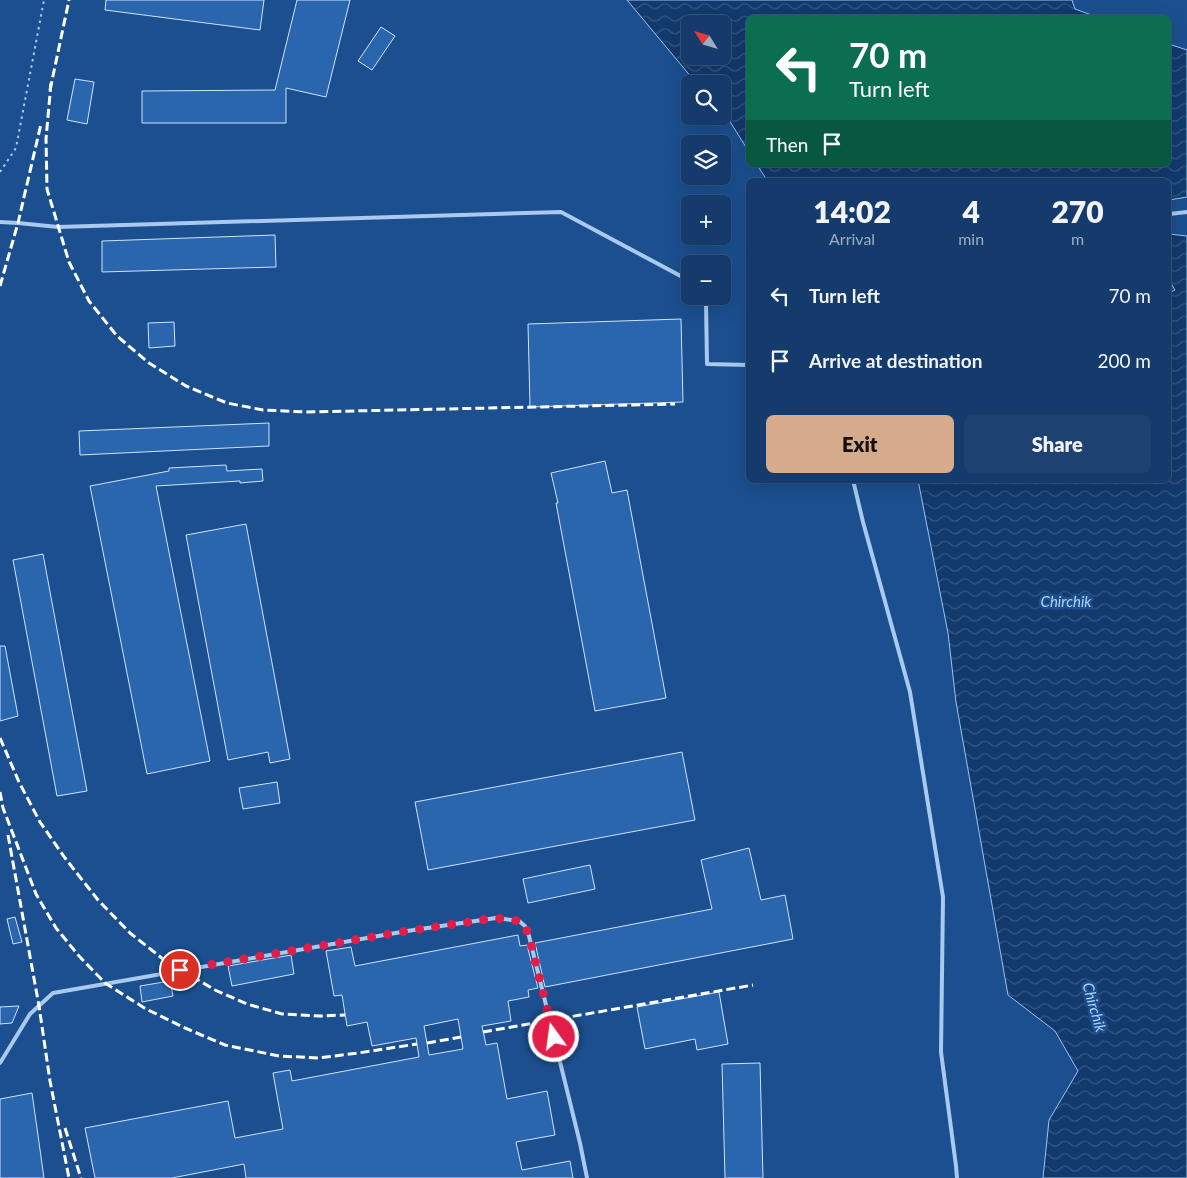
<!DOCTYPE html>
<meta charset="utf-8">
<style>
:root{--surface:#143b6b;--page:#1d4271;--text:#f1f3f6;--muted:#9dadc1;--line:#33557e;--accent:#d6ab8b}
body{margin:0;font-family:Lato,sans-serif;background:var(--page);color:var(--text);height:100vh;display:flex;flex-direction:column;font-size:19px;white-space:nowrap}
*{box-sizing:border-box;margin:0}
p{font-size:16px;color:var(--muted)}
.icon{flex:none;width:28px;height:28px;fill:none;stroke:currentColor;stroke-width:2;stroke-linecap:round;stroke-linejoin:round}
.map{position:relative;flex:1;overflow:hidden}
.drawer{position:absolute;left:746px;top:178px;width:425px;height:305px;display:flex;flex-direction:column;background:var(--surface);border-radius:8px;box-shadow:0 5px 20px #0002,0 0 0 1px var(--line)}
.drawer>*{flex:none}
.top-card{position:absolute;left:746px;top:15px;width:425px;height:152px;border-radius:8px;box-shadow:0 5px 20px #0002,0 0 0 1px var(--line);background:#0b6e4f;color:#fff;overflow:hidden}
.needle{width:32px;rotate:307deg}
.fabs{position:absolute;left:681px;top:15px;display:grid;gap:10px}
.fabs a{display:grid;place-items:center;width:50px;height:50px;border-radius:8px;background:var(--surface);box-shadow:0 5px 20px #0002,0 0 0 1px var(--line);font-size:25px}
.pin{position:absolute;display:grid;place-items:center;width:42px;height:42px;color:#fff;margin:-21px;border:2px solid #fff;border-radius:50%;box-shadow:0 1px 5px #0007}
.me{position:absolute;width:55px;margin:-28px;rotate:346deg;stroke-linejoin:round;filter:drop-shadow(0 0 4px #0008)}
.turn{display:flex;align-items:center;gap:18px;height:105px;padding:0 20px;font-size:22px}
.turn .icon{width:65px;height:65px;stroke-width:2.5}
.turn b{display:block;font-size:35px;line-height:42px}
.then{display:flex;align-items:center;height:48px;padding:0 20px;background:#0003;gap:10px;font-size:19px}
.eta{display:flex;justify-content:space-evenly;align-items:center;height:85px;text-align:center}
.eta b{font-size:30px;font-weight:800;line-height:35px}
.button{display:flex;gap:10px;margin-top:auto;padding:10px 20px}
.button a{flex:1;height:58px;border-radius:8px;background:var(--accent);color:#111;font-size:20px;font-weight:800;line-height:58px;text-align:center}
.button a+a{background:var(--page);color:var(--text)}
ul{padding:0;list-style:none}
li{display:flex;align-items:center;gap:15px;height:65px;padding:0 20px}
li div{flex:1}
li b{display:block;font-size:19px}
li em{font-style:normal}
.map>svg:first-child{display:block}
.water{fill:url(#water-waves);stroke:#9cc4f0;fill-rule:evenodd}
.building{fill:#2a66ad;stroke:#cfe3fa;fill-rule:evenodd}
.lines{fill:none;stroke-linecap:round;stroke-linejoin:round}
.path{stroke:#a9c9ee;stroke-width:2;stroke-dasharray:2.5 4;stroke-linecap:butt}
.lane{stroke:#a9c9ee;stroke-width:4}
.rail{stroke:#fff;stroke-width:3;stroke-dasharray:9 4;stroke-linecap:butt}
.route{stroke:#e11d48;stroke-width:9;stroke-dasharray:0 16.2}
.labels{text-anchor:middle;dominant-baseline:central;stroke-width:5;stroke-linejoin:round;paint-order:stroke}
.water-label{font-size:15px;font-style:italic;fill:#b5d3f5;stroke:#1b4f8f}
</style>
<div class="map">
<svg width="1187" height="1178" viewBox="0 0 1187 1178">
<defs>
<pattern id="water-waves" width="16" height="10" patternUnits="userSpaceOnUse" patternTransform="scale(1.25)"><rect width="16" height="10" fill="#123a6d"/><path d="M0 5q4-4 8 0t8 0" fill="none" stroke="#365883"/></pattern>
</defs>
<rect width="100%" height="100%" fill="#1b4f8f"/>
<!-- water -->
<g class="water">
<path d="M627,0H1072L1075,9L1097,17L749,18V152L729,120L723,113L722,84H697ZM690,24H722V56H690Z"/>
<path d="M1169,44L1187,50V197L1169,200V180H767L757,165H1169Z"/>
<path d="M1169,234L1187,236V1178H1043L1049,1120L1078,1071L1055,1031L1008,995L956,702L948,633L918,480H1169V293L1175,290L1169,280Z"/>
</g>
<!-- building -->
<g class="building">
<path d="M106,0H264L260,30L105,10Z"/>
<path d="M297,0H350L326,97L286,88V123H142V91L275,90Z"/>
<path d="M381,27L395,36L372,70L358,61Z"/>
<path d="M75,79L94,82L87,124L67,120Z"/>
<path d="M275,235L276,267L102,272V241Z"/>
<path d="M681,319L683,402L530,407L528,324Z"/>
<path d="M174,322L175,346L149,348L148,323Z"/>
<path d="M269,423V446L80,455L79,431Z"/>
<path d="M605,461L612,493L627,490L666,698L595,711L556,503H558L551,473Z"/>
<path d="M226,465L227,471L262,469L263,481L240,483V481L156,486L210,761L147,774L90,486L169,471V468Z"/>
<path d="M246,524L290,759L270,763L268,752L228,760L186,535Z"/>
<path d="M43,554L87,791L57,796L13,560Z"/>
<path d="M0,646H5L18,716L0,721Z"/>
<path d="M682,752L695,820L428,870L415,802Z"/>
<path d="M277,782L280,803L243,809L239,788Z"/>
<path d="M749,848L761,900L785,895L793,939L545,987L535,943L712,909L701,860Z"/>
<path d="M590,865L595,889L528,903L523,879Z"/>
<path d="M15,917L22,942L13,944L7,919Z"/>
<path d="M518,935L520,946L527,945L538,988L528,990L529,997L508,1001L511,1021L482,1026L486,1045L497,1043L507,1099L547,1091L555,1135L516,1142L522,1170L570,1161L573,1178H246L244,1164L172,1178H95L85,1128L228,1101L235,1138L283,1129L273,1073L290,1070L292,1081L419,1057L416,1038L372,1046L367,1022L347,1026L342,995L334,996L326,951L351,947L355,966ZM458,1019L463,1049L429,1055L424,1026Z"/>
<path d="M291,955L294,974L232,986L228,966Z"/>
<path d="M170,981L173,996L142,1002L140,986Z"/>
<path d="M719,992L728,1044L697,1050L695,1039L645,1049L637,1007Z"/>
<path d="M19,1006L12,1023L0,1024V1007Z"/>
<path d="M760,1063L763,1178H725L722,1064Z"/>
<path d="M32,1093L44,1178H0V1099Z"/>
</g>
<g class="lines">
<!-- path -->
<path class="path" d="M0,172L16,148L44,0"/>
<!-- lane -->
<g class="lane">
<path d="M1169,214L1187,212"/>
<path d="M0,222L18,223L58,227L561,212L690,281"/>
<path d="M701,296L706,302L707,364L749,365"/>
<path d="M853,480L863,522L910,692L943,897L941,1052L956,1166L957,1178"/>
<path d="M0,1063L30,1014L53,993L407,931L496,918L519,921L525,926L529,936L580,1143L587,1178"/>
</g>
<!-- rail -->
<g class="rail">
<path d="M51,83L46,139L47,189L69,262L89,301L117,336L149,363L186,386L227,403L263,410L306,412L675,404"/>
<path d="M50,90L69,0"/>
<path d="M0,286L18,223L41,124"/>
<path d="M0,738L19,782L40,822L65,858L98,900L130,933L163,959L215,990L247,1004L282,1014L320,1016L345,1015"/>
<path d="M0,792L3,808L36,894L56,928L79,956L105,983L146,1009L185,1028L225,1045L279,1056L318,1058L358,1053L417,1044"/>
<path d="M8,835L39,1006L50,1081L69,1178"/>
<path d="M483,1032L753,985"/>
<path d="M427,1043L461,1037"/>
<path d="M65,1128L81,1178"/>
</g>
</g>
<g class="lines">
<!-- route -->
<path class="route" d="M180,970L407,931L496,918L519,921L525,926L529,936L554,1037"/>
</g>
<g class="labels">
<!-- water labels -->
<g class="water-label">
<text x="1066" y="601">Chirchik</text>
<text transform="translate(1095 1007) rotate(74)">Chirchik</text>
</g>
</g>
</svg>
<div class="fabs">
<a><svg class="needle" viewBox="-14 -14 28 28"><path d="M0-13l5 13h-10z" fill="#e53935"/><path d="M0 13l5-13h-10z" fill="#9dadc1"/></svg></a>
<a><svg class="icon" aria-label="search" viewBox="0 0 24 24"><circle cx="10" cy="10" r="6"/><path d="M15 15l6 6"/></svg></a>
<a><svg class="icon" aria-label="layers" viewBox="0 0 24 24"><path d="M12 4l9 5-9 5-9-5zM3 14l9 5 9-5"/></svg></a>
<a>+</a>
<a>−</a>
</div>
<div class="pin" style="left:180px;top:970px;background:#d93025"><svg class="icon" aria-label="arrive" viewBox="0 0 24 24"><path d="M6 21V4h12l-3 4 3 4H6"/></svg></div>
<svg class="me" style="left:554px;top:1037px" viewBox="-20 -20 40 40"><circle r="17" fill="#e11d48" stroke="#fff" stroke-width="3"/><path d="M0-11L8 9 0 5-8 9z" fill="#fff"/></svg>
<div class="top-card">
<div class="turn"><svg class="icon" aria-label="left" viewBox="0 0 24 24"><path d="M17 20v-9H6M10 6l-5 5 5 5"/></svg><div><b>70 m</b>Turn left</div></div>
<div class="then">Then<svg class="icon" aria-label="arrive" viewBox="0 0 24 24"><path d="M6 21V4h12l-3 4 3 4H6"/></svg></div>
</div>
<section class="drawer">
<div class="eta">
<div><b>14:02</b><p>Arrival</p></div>
<div><b>4</b><p>min</p></div>
<div><b>270</b><p>m</p></div>
</div>
<ul>
<li><svg class="icon" aria-label="left" viewBox="0 0 24 24"><path d="M17 20v-9H6M10 6l-5 5 5 5"/></svg><div><b>Turn left</b></div><em>70 m</em></li>
<li><svg class="icon" aria-label="arrive" viewBox="0 0 24 24"><path d="M6 21V4h12l-3 4 3 4H6"/></svg><div><b>Arrive at destination</b></div><em>200 m</em></li>
</ul>
<div class="button"><a>Exit</a><a>Share</a></div>
</section>
</div>
